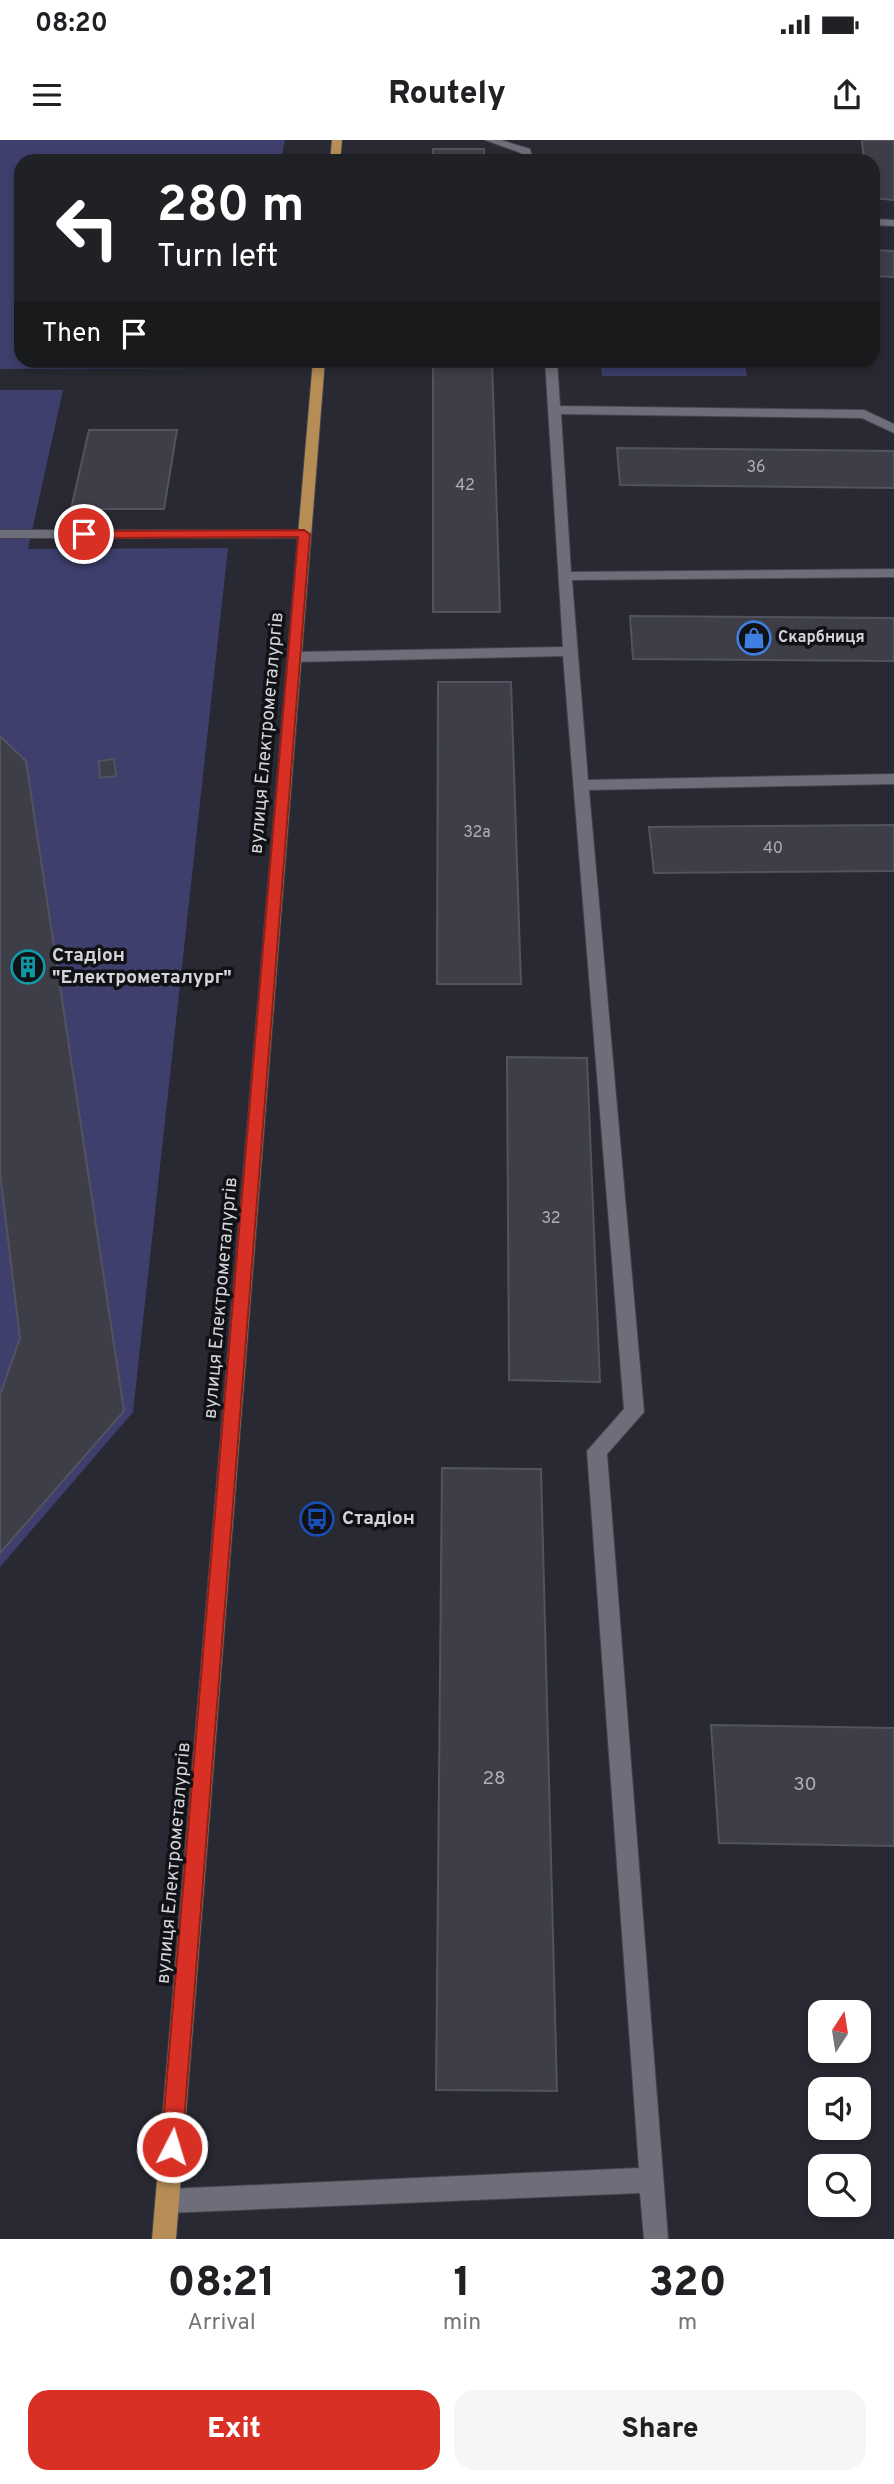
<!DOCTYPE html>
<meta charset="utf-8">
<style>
:root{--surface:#fff;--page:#f6f6f6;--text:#202124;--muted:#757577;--accent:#d93025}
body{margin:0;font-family:Overpass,sans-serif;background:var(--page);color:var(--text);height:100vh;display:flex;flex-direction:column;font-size:26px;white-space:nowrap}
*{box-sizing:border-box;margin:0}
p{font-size:23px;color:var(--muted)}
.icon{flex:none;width:38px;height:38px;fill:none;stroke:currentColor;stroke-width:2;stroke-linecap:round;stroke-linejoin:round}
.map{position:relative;height:2099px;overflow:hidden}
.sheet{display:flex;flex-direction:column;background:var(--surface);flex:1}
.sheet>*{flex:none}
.top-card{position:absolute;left:14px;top:14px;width:866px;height:214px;border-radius:21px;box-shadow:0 4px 10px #0003;background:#202124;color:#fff;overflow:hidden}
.needle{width:46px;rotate:12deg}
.fabs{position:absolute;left:808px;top:1860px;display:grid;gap:14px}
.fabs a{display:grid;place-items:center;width:63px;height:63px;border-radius:14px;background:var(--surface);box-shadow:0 4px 10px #0003;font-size:35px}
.pin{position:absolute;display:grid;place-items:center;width:60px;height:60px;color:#fff;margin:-30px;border:4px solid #fff;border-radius:50%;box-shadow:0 2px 7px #0007}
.me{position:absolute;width:77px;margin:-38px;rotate:5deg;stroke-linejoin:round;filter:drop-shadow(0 0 5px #0008)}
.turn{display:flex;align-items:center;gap:24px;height:147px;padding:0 28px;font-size:32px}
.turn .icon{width:91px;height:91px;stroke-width:2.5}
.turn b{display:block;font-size:49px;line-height:60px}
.then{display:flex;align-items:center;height:66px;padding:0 28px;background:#0003;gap:14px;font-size:26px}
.eta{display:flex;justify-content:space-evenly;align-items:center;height:119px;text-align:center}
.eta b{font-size:42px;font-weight:800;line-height:49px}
.action{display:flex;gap:14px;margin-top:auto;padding:14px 28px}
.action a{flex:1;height:80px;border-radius:21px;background:var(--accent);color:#fff;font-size:28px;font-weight:800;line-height:80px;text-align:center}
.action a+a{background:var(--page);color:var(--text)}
.status{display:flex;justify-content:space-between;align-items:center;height:49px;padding:0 35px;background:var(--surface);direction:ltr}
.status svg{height:19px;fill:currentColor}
header{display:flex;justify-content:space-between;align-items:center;height:91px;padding:0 28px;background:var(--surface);font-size:32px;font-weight:800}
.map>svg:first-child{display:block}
.green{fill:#3e3f6d}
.building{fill:#3d3e48;stroke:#52535e;stroke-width:2}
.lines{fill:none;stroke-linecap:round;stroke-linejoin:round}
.minor-casing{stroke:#44444c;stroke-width:2}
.major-casing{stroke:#44444c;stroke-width:2}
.minor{fill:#6d6e7a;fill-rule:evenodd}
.major{fill:#b78d56;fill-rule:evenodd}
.route{fill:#d93025;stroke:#8d1f18;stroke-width:2}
.labels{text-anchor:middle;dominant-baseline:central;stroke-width:7;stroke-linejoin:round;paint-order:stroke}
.number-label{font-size:16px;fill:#aeaeb6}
.far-poi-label{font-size:16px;font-weight:bold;fill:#d4d4db;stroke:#111216;text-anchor:start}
.street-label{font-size:19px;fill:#d4d4db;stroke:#111216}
.poi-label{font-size:19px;font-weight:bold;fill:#d4d4db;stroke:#111216;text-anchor:start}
.near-number-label{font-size:19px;fill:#aeaeb6}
</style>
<div class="status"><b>08:20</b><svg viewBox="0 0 49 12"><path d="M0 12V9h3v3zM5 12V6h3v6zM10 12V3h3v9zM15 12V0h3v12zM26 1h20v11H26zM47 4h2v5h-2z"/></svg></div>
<header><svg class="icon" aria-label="menu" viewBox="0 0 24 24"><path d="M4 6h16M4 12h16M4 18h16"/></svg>Routely<svg class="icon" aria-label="share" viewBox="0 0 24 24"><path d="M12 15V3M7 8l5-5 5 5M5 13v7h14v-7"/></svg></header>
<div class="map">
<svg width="894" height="2099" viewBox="0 0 894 2099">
<rect width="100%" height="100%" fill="#282932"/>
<!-- green -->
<g class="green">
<path d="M0,0H285L281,21H21V220L244,221L242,228L0,229Z"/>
<path d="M600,221H744L747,236H602Z"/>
<path d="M0,250H63L28,409L228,408L133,1272L0,1427Z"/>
</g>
<!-- building -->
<g class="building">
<path d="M862,0H894V60L873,58V21H864Z"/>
<rect x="433" y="9" width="51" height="12"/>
<path d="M873,110L894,111V137L873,136Z"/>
<path d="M433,220H492L500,472H433Z"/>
<path d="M89,290H177L164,369H71Z"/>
<path d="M617,308L894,311V348L620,345Z"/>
<path d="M630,476L894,478V521L633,519Z"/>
<path d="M438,542H511L521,844H437Z"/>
<path d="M0,596L26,621L124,1271L0,1413V1255L20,1198L0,1033Z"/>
<path d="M114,619L116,636L100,638L99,621Z"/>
<path d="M894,685V731L654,733L649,687Z"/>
<path d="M507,917L587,918L600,1242L509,1240Z"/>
<path d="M442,1328L541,1329L557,1951L436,1950Z"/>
<path d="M711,1585L894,1588V1706L719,1703Z"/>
</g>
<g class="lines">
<defs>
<g id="minor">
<path d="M485,0H501L530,9L533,21H523L521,13Z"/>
<path d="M873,79L894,80V86L873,85Z"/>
<path d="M545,220H557L560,266L864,270L894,284V293L862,278L561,274L571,432L894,429V437L572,440L588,640L894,634V644L589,650L644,1272L607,1314L668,2099H644L640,2053L167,2073L158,2070L155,2061L158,2052L167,2049L639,2028L587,1311L624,1269L563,516L294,522L287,517L294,512L563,507Z"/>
<path d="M0,390H304L311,394L304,398H0Z"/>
</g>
<g id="major">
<path d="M332,0H342L340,21H330Z"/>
<path d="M313,220H325L176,2099H152Z"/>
</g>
</defs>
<!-- minor casing -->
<use href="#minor" class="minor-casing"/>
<!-- major casing -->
<use href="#major" class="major-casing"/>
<!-- minor -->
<use href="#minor" class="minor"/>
<!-- major -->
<use href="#major" class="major"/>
</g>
<!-- route -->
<path class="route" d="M304,390L310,394L182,2007L179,2015L172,2018L164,2015L161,2007L298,397L84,398L78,394L84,391Z"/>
<!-- icons -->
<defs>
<symbol id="shop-ring" viewBox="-11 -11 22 22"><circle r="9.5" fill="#111216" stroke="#3f7fe0" stroke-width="1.5"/><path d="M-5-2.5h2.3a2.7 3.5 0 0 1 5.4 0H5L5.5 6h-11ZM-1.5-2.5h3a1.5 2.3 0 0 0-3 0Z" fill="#3f7fe0"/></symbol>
<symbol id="building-ring" viewBox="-11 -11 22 22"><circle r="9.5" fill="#111216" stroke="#0f9aa8" stroke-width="1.5"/><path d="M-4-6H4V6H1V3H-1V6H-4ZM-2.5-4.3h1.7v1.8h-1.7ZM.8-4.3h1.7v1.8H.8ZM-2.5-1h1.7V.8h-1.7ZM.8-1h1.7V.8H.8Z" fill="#0f9aa8"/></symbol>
<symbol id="bus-ring" viewBox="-11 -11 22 22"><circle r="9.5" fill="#111216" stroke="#1a4fb4" stroke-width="1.5"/><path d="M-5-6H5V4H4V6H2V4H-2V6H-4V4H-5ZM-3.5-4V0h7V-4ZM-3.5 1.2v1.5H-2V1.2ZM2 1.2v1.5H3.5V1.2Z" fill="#1a4fb4"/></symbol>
</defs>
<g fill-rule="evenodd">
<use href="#shop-ring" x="735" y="479" width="38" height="38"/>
<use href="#building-ring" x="9" y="808" width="38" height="38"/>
<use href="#bus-ring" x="298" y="1360" width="38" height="38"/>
</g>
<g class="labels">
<!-- number labels -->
<g class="number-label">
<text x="756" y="328">36</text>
<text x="465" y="346">42</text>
<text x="477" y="693">32а</text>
<text x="773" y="709">40</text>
<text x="551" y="1079">32</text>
</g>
<!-- far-poi labels -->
<g class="far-poi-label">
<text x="778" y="498">Скарбниця</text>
</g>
<!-- street labels -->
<g class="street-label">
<text transform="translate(267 593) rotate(-85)">вулиця Електрометалургів</text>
<text transform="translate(221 1158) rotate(-85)">вулиця Електрометалургів</text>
<text transform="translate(174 1723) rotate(-85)">вулиця Електрометалургів</text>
</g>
<!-- poi labels -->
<g class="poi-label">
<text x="52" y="816">Стадіон<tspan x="52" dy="22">"Електрометалург"</tspan></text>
<text x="342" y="1379">Стадіон</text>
</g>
<!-- near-number labels -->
<g class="near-number-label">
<text x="494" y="1639">28</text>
<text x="805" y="1645">30</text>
</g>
</g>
</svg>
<div class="fabs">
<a><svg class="needle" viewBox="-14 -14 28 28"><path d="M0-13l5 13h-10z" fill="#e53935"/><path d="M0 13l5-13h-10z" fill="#757577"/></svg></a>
<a><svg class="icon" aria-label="sound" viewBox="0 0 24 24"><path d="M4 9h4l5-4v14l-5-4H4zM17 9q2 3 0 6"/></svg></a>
<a><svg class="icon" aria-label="search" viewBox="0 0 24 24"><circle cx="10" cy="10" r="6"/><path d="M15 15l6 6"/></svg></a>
</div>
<div class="pin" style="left:84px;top:394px;background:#d93025"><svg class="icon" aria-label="arrive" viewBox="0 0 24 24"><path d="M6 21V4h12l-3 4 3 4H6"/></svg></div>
<svg class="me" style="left:172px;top:2007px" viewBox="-20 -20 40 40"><circle r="17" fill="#d93025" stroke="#fff" stroke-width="3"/><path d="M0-11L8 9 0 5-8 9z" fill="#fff"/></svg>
<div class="top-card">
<div class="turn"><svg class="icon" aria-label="left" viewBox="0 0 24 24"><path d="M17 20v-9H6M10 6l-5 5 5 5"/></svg><div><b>280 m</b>Turn left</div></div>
<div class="then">Then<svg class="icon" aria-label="arrive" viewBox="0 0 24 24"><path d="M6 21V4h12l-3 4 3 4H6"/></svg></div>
</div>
</div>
<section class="sheet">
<div class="eta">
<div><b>08:21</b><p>Arrival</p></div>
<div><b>1</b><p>min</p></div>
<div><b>320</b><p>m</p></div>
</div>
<div class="action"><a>Exit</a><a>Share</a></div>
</section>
